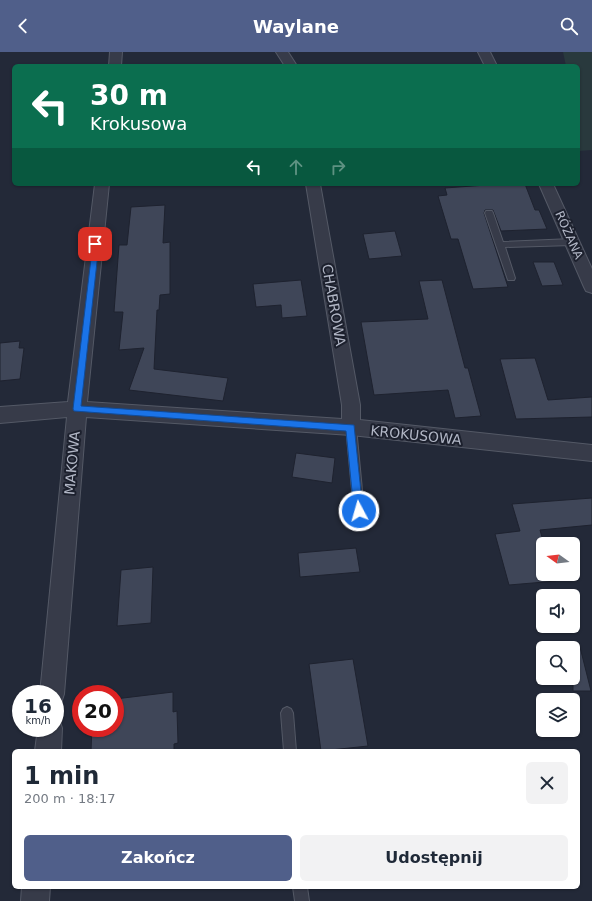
<!DOCTYPE html>
<html lang="pl">
<meta charset="utf-8">
<style>
:root{--surface:#fff;--page:#f2f2f3;--text:#1f2937;--muted:#747a83;--accent:#505f8a}
body{margin:0;font-family:"DejaVu Sans",sans-serif;background:var(--page);color:var(--text);height:100vh;display:flex;flex-direction:column;font-size:15px;white-space:nowrap}
*{box-sizing:border-box;margin:0}
p{font-size:13px;color:var(--muted)}
.icon{flex:none;width:22px;height:22px;fill:none;stroke:currentColor;stroke-width:2;stroke-linecap:round;stroke-linejoin:round}
.map{position:relative;flex:1;overflow:hidden}
.side{position:absolute;left:12px;top:697px;width:568px;height:140px;display:flex;flex-direction:column;background:var(--surface);border-radius:6px;box-shadow:0 1px 3px #0004}
.side>*{flex:none}
.top-card{position:absolute;left:12px;top:12px;width:568px;height:122px;border-radius:6px;box-shadow:0 1px 3px #0004;background:#0b6e4f;color:#fff;overflow:hidden}
.needle{width:26px;rotate:285deg}
.tools{position:absolute;left:536px;top:485px;display:grid;gap:8px}
.tools a{display:grid;place-items:center;width:44px;height:44px;border-radius:6px;background:var(--surface);box-shadow:0 1px 3px #0004;font-size:20px}
.speed{position:absolute;left:12px;top:633px;display:flex;gap:8px;font-size:20px;font-weight:700;text-align:center}
.speed>*{display:grid;place-content:center;width:52px;height:52px;border-radius:50%;background:var(--surface);box-shadow:0 1px 3px #0004;line-height:1}
.speed small{font-size:10px;font-weight:400}
.speed .limit{border:6px solid #d22;background:#fff;color:#111}
.pin{position:absolute;display:grid;place-items:center;width:34px;height:34px;color:#fff;margin:-17px;border-radius:8px;box-shadow:0 2px 6px #0006}
.me{position:absolute;width:44px;margin:-22px;rotate:354deg;stroke-linejoin:round;filter:drop-shadow(0 0 3px #0008)}
.turn{display:flex;align-items:center;gap:14px;height:84px;padding:0 12px;font-size:18px}
.turn .icon{width:52px;height:52px;stroke-width:2.5}
.turn b{display:block;font-size:28px;line-height:34px}
.lanes{display:flex;align-items:center;height:38px;padding:0 12px;background:#0003;justify-content:center;gap:20px;direction:ltr}
.lanes .off{opacity:.35}
.round{display:grid;place-items:center;flex:none;width:42px;height:42px;border-radius:6px;background:var(--page)}
.overview{display:flex;align-items:center;justify-content:space-between;height:68px;padding:0 12px}
h1{font-size:24px;font-weight:700;line-height:30px}
.primary-button{display:flex;gap:8px;margin-top:auto;padding:8px 12px}
.primary-button a{flex:1;height:46px;border-radius:6px;background:var(--accent);color:#fff;font-size:16px;font-weight:700;line-height:46px;text-align:center}
.primary-button a+a{background:var(--page);color:var(--text)}
header{display:flex;justify-content:space-between;align-items:center;height:52px;padding:0 12px;background:var(--accent);color:#fff;font-size:18px;font-weight:700}
.map>svg:first-child{display:block}
.green{fill:#29393d}
.building{fill:#3f4658;stroke:#1e222f}
.lines{fill:none;stroke-linecap:round;stroke-linejoin:round}
.service-casing{stroke:#545966;stroke-width:2}
.minor-casing{stroke:#545966;stroke-width:2}
.service{fill:#373b49;fill-rule:evenodd}
.minor{fill:#373b49;fill-rule:evenodd}
.route{fill:#1a73e8;stroke:#114b97}
.labels{text-anchor:middle;dominant-baseline:central;stroke-width:4;stroke-linejoin:round;paint-order:stroke}
.far-street-label{font-size:12px;fill:#b1b6c5;stroke:#1c202d}
.street-label{font-size:14px;fill:#b1b6c5;stroke:#1c202d}
</style>
<header><svg class="icon" aria-label="back" viewBox="0 0 24 24"><path d="M15 5l-7 7 7 7"/></svg>Waylane<svg class="icon" aria-label="search" viewBox="0 0 24 24"><circle cx="10" cy="10" r="6"/><path d="M15 15l6 6"/></svg></header>
<div class="map">
<svg width="592" height="849" viewBox="0 0 592 849">
<rect width="100%" height="100%" fill="#232938"/>
<!-- green -->
<path class="green" d="M563,0H592V98L578,99V14H566Z"/>
<!-- building -->
<g class="building">
<path d="M500,132H525L535,158H539L547,177L501,179L493,158H485L484,161L508,235L473,237L458,187H451L438,144L447,143L445,136Z"/>
<path d="M165,153L163,191L170,190V242L160,243L159,258H157L154,317L228,326L223,349L129,338L144,296L119,298L123,260H114L119,193H127L131,155Z"/>
<path d="M395,179L402,204L369,207L363,182Z"/>
<path d="M533,210H554L563,233L542,234Z"/>
<path d="M301,228L307,264L282,266L281,253L256,255L253,232Z"/>
<path d="M442,228L465,316H468L481,364L455,366L448,338L374,343L361,270L428,267L419,229Z"/>
<path d="M20,289L19,296H24L20,327L0,329V291Z"/>
<path d="M535,306L548,348L592,345V365L516,367L500,307Z"/>
<path d="M296,401L335,406L332,431L292,425Z"/>
<path d="M592,446V473L540,478L544,492H543V522H554L556,529L509,533L495,482L520,479L512,452Z"/>
<path d="M356,496L360,520L300,525L298,501Z"/>
<path d="M153,515L151,571L117,574L121,518Z"/>
<path d="M579,591L591,639H573V592Z"/>
<path d="M353,607L368,694L321,699L309,612Z"/>
<path d="M173,640V660L177,659L178,691L174,692V699H91L92,676H115V647Z"/>
</g>
<g class="lines">
<defs>
<g id="service">
<path d="M486,159H492L493,161L503,190L572,187L576,190L572,193L505,195L515,226L514,228H508L485,161Z"/>
<path d="M351,371L354,372L356,375L364,459L363,462L359,464L355,462L354,459L346,375L348,372Z"/>
<path d="M287,655L291,657L293,661L296,699H284L281,661L283,657Z"/>
<path d="M293,835H307L309,849H295Z"/>
</g>
<g id="minor">
<path d="M110,0H122L121,14H109Z"/>
<path d="M276,0H288L297,14H285Z"/>
<path d="M478,0H490L497,14H485Z"/>
<path d="M95,132H109L87,350L342,367V353L306,132H320L360,353V368L592,393V409L351,383L86,365L64,642L61,651L55,653V642H40L67,365L0,371V355L68,350Z"/>
<path d="M539,132H553L592,217V241L586,239L584,235Z"/>
<path d="M55,666L59,667L62,676L61,699H35L38,676H55Z"/>
<path d="M22,835H50L49,849H21Z"/>
</g>
</defs>
<!-- service casing -->
<use href="#service" class="service-casing"/>
<!-- minor casing -->
<use href="#minor" class="minor-casing"/>
<!-- service -->
<use href="#service" class="service"/>
<!-- minor -->
<use href="#minor" class="minor"/>
</g>
<!-- route -->
<path class="route" d="M93,190H98L99,192L81,354L354,373L363,459L362,462L359,463L355,462L354,459L346,379L74,359L73,357Z"/>
<g class="labels">
<!-- far-street labels -->
<g class="far-street-label">
<text transform="translate(569 183) rotate(66)">RÓŻANA</text>
</g>
<!-- street labels -->
<g class="street-label">
<text transform="translate(334 253) rotate(80)">CHABROWA</text>
<text transform="translate(416 383) rotate(6)">KROKUSOWA</text>
<text transform="translate(72 411) rotate(-85)">MAKOWA</text>
</g>
</g>
</svg>
<div class="tools">
<a><svg class="needle" viewBox="-14 -14 28 28"><path d="M0-13l5 13h-10z" fill="#e53935"/><path d="M0 13l5-13h-10z" fill="#747a83"/></svg></a>
<a><svg class="icon" aria-label="sound" viewBox="0 0 24 24"><path d="M4 9h4l5-4v14l-5-4H4zM17 9q2 3 0 6"/></svg></a>
<a><svg class="icon" aria-label="search" viewBox="0 0 24 24"><circle cx="10" cy="10" r="6"/><path d="M15 15l6 6"/></svg></a>
<a><svg class="icon" aria-label="layers" viewBox="0 0 24 24"><path d="M12 4l9 5-9 5-9-5zM3 14l9 5 9-5"/></svg></a>
</div>
<div class="speed"><div>16<small>km/h</small></div><div class="limit">20</div></div>
<div class="pin" style="left:95px;top:192px;background:#d93025"><svg class="icon" aria-label="arrive" viewBox="0 0 24 24"><path d="M6 21V4h12l-3 4 3 4H6"/></svg></div>
<svg class="me" style="left:359px;top:459px" viewBox="-20 -20 40 40"><circle r="17" fill="#1a73e8" stroke="#fff" stroke-width="3"/><path d="M0-11L8 9 0 5-8 9z" fill="#fff"/></svg>
<div class="top-card">
<div class="turn"><svg class="icon" aria-label="left" viewBox="0 0 24 24"><path d="M17 20v-9H6M10 6l-5 5 5 5"/></svg><div><b>30 m</b>Krokusowa</div></div>
<div class="lanes"><svg class="icon" aria-label="left" viewBox="0 0 24 24"><path d="M17 20v-9H6M10 6l-5 5 5 5"/></svg><svg class="icon off" aria-label="ahead" viewBox="0 0 24 24"><path d="M12 20V5M6 11l6-6 6 6"/></svg><svg class="icon off" aria-label="right" viewBox="0 0 24 24"><path d="M7 20v-9h11M14 6l5 5-5 5"/></svg></div>
</div>
<section class="side">
<div class="overview"><div><h1>1 min</h1><p>200 m · 18:17</p></div><a class="round"><svg class="icon" aria-label="close" viewBox="0 0 24 24"><path d="M6 6l12 12M18 6L6 18"/></svg></a></div>
<div class="primary-button"><a>Zakończ</a><a>Udostępnij</a></div>
</section>
</div>
